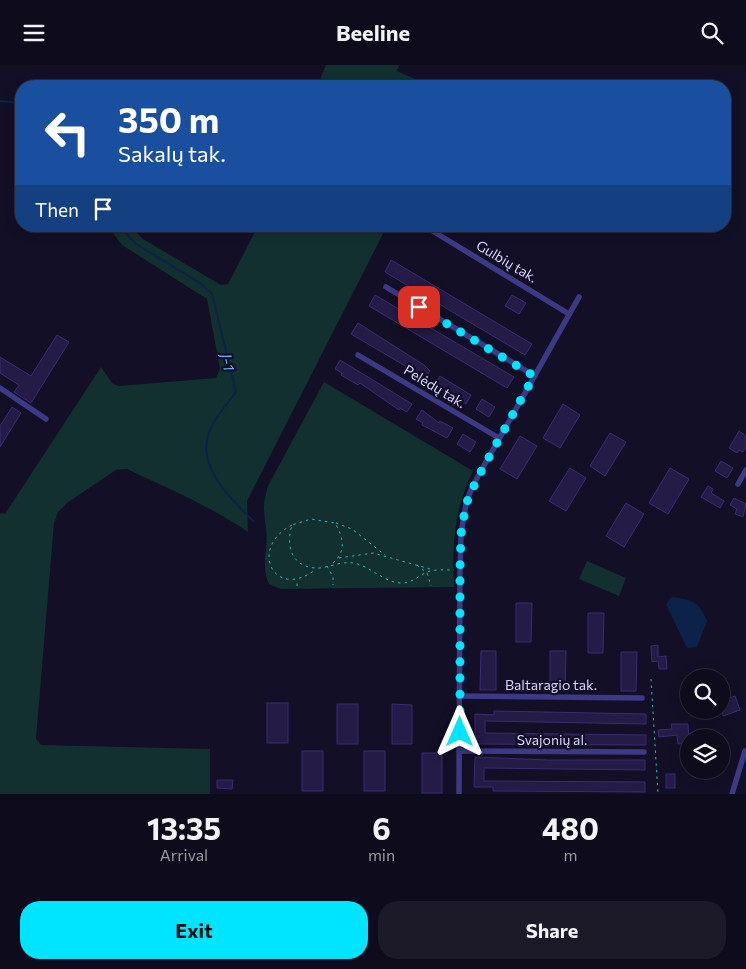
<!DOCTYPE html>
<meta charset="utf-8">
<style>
:root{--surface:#0e0b1c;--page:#1c1929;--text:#f1f3f6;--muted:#9b9ba3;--line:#2e2b3b;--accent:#00e5ff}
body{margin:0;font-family:Commissioner,sans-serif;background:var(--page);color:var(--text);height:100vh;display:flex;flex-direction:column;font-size:19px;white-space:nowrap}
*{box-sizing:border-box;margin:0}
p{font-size:16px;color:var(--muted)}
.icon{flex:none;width:28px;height:28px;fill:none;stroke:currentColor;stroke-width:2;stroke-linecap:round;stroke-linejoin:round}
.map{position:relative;height:729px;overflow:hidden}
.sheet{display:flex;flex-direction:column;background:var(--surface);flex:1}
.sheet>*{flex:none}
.hud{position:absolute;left:15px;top:15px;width:716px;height:152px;border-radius:20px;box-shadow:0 2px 12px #0003,0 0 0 1px var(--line);background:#1a4fa0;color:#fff;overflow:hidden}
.buttons{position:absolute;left:680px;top:604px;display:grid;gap:10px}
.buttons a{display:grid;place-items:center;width:50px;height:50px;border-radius:50%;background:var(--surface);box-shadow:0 2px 12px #0003,0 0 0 1px var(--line);font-size:25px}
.pin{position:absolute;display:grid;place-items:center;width:42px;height:42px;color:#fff;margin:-21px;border-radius:10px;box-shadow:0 2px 8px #0006}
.me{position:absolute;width:55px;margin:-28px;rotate:0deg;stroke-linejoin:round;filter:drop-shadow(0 0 4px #0008)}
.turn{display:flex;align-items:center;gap:18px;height:105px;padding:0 20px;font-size:22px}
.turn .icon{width:65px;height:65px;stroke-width:2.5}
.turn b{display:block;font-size:35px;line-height:42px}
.then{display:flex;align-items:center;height:48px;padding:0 20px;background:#0003;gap:10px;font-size:19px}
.eta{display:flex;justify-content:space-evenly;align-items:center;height:85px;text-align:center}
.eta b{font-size:30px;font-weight:700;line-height:35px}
.button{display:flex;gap:10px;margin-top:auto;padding:10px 20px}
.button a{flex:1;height:58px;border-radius:20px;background:var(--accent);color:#111;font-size:20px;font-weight:700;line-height:58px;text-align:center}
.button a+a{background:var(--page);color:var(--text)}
header{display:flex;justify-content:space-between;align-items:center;height:65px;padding:0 20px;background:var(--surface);font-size:22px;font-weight:700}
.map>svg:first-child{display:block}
.green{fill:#12302f}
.water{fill:#0c2248}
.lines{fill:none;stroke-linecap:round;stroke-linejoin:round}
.stream{stroke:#0c2248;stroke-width:2}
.building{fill:#241b47;stroke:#3b2d73}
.path{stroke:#2fb8b0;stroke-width:1;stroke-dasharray:2.5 4;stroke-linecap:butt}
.street{stroke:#3d3a85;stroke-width:5.5}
.route{stroke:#00e5ff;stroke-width:9;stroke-dasharray:0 16.2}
.labels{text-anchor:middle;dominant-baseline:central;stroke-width:4.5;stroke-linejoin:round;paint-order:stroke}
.street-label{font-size:14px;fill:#d9d4ff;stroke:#130f26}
.water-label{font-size:15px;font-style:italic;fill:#62b6ff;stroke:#130f26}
</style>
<header><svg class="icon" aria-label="menu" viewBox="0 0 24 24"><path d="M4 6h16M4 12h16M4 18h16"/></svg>Beeline<svg class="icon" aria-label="search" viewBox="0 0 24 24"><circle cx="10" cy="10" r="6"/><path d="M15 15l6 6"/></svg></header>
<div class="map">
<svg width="746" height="729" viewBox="0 0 746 729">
<rect width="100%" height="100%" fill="#130f26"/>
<!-- green -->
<g class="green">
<path d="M326,0H399L397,6L431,21H317Z"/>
<path d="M108,161H130L143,174L221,220L228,219L258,161H387L247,436L248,467C210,441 169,424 127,404L116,405L67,438L58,447L54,458L36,674L41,680L210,684V729H0V448L5,449L101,302L113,319L119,321L216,313L220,304L207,234L122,180Z"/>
<path d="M324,317L473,406C454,446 452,478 454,522L281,524L269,519C260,498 269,485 266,464C264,445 262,441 268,421Z"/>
<path d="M587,496L626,513L619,531L579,514Z"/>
</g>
<!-- water -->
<path class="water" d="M672,532C693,535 698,536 707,556L697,582L687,583L666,539Z"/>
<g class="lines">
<!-- stream -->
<g class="stream">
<path d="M0,36L21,38"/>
<path d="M119,161L136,179L200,218L212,229L236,327C227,339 215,352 210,365C195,402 230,432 253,456"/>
</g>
</g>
<!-- building -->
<g class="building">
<path d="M391,195L532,279L525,290L385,207Z"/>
<path d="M375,230L514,312L507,323L369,241Z"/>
<path d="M512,230L526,238L519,249L505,241Z"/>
<path d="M358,258L424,300L430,306L424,314L418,310L419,309L351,269Z"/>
<path d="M57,270L69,277L31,338L14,327L19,320L0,308V292L31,311Z"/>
<path d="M340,295L412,339L407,347L400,343L399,345L360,318L358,320L341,310L342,308L335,304Z"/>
<path d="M440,311L471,330L466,339L449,326L434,320Z"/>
<path d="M482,334L495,342L489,352L476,344Z"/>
<path d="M563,339L580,350L560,383L543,373Z"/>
<path d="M12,342L21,348L0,382V361Z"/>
<path d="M422,345L439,358L440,356L453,363L447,373L422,360L423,358L416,354Z"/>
<path d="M739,366L746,371V382L743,387L739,385L737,388L729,383Z"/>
<path d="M610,368L626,377L605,411L590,401Z"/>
<path d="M463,369L476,377L470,387L457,379Z"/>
<path d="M520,371L537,381L517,414L500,404Z"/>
<path d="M721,396L733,403L727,413L715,406Z"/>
<path d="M570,403L586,413L566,446L549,436Z"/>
<path d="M670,403L689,414L668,449L649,438Z"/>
<path d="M708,421L713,424L711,428L724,436L720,443L701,432Z"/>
<path d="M734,433L746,439L743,452L735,449L737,444L730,440Z"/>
<path d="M626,438L644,449L624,482L606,471Z"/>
<path d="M516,538H532L531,577H516Z"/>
<path d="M588,548H604L603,588H588Z"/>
<path d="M658,580V592L666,591L667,604H659L658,596L652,597L651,581Z"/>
<path d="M481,586H496V625H480Z"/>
<path d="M550,586H566L565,626H550Z"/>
<path d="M621,587H637L636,626H621Z"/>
<path d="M735,631L740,645L723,651L721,636Z"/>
<rect x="267" y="638" width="21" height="40"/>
<rect x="337" y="639" width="21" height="40"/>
<path d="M392,639L412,640V679H392Z"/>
<path d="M494,646L646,649V659L485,656V668L646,670V680L475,679V649L494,650Z"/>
<path d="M671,659H688L689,678L678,679L677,670L659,672L658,665L672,664Z"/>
<rect x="302" y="686" width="21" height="40"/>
<rect x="364" y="686" width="21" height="40"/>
<rect x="422" y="688" width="20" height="40"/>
<path d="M475,692L548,695H645V705L484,703V716L645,717V727L493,726V722H474Z"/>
<rect x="666" y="709" width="9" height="14"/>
<path d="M217,715H233L232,724L217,723Z"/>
</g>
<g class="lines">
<!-- path -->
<g class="path">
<path d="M336,458L352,464L385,490"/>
<path d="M292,460C247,483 275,537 316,504"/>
<path d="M339,493L373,488L434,505"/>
<path d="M333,498C347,486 343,472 335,458L311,454L292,460C286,479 290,501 315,503C326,504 339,496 353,498C371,501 384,518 402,518C412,518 418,511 427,507C435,504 445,505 454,505"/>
<path d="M417,500L427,508L431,521"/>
<path d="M327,501L333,512V520"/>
<path d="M297,521V516"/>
<path d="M651,614L658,729"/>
</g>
<!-- street -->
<g class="street">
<path d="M431,165L569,249"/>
<path d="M386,222L535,311"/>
<path d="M358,290L499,373"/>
<path d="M0,323L46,354"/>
<path d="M738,419L746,405"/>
<path d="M459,631L642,633"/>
<path d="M459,686L644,687"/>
<path d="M459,729L460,505L461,469L466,439L472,422L579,232"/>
<path d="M732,729L745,686"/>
</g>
</g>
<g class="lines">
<!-- route -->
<path class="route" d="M419,242L534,311L478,412L466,439L461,469L460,505V667"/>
</g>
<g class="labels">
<!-- street labels -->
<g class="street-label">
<text transform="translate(507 196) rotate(31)">Gulbių tak.</text>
<text transform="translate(435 321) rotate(31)">Pelėdų tak.</text>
<text x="551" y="619">Baltaragio tak.</text>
<text x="552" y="674">Svajonių al.</text>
</g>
<!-- water labels -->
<g class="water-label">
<text transform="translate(228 297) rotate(77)">J-1</text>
</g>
</g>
</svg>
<div class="buttons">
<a><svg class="icon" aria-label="search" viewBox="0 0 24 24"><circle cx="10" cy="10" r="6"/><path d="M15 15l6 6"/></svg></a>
<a><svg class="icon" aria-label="layers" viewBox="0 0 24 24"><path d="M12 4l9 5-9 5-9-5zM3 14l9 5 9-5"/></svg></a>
</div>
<div class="pin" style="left:419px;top:242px;background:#d93025"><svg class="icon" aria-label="arrive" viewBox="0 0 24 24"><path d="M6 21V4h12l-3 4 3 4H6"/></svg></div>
<svg class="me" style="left:460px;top:667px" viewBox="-20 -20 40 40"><path d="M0-17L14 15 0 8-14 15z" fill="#00e5ff" stroke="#fff" stroke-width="4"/></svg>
<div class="hud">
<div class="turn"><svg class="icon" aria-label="left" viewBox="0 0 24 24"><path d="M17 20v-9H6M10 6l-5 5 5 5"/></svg><div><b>350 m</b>Sakalų tak.</div></div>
<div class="then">Then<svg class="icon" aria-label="arrive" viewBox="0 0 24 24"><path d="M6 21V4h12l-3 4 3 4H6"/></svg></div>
</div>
</div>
<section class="sheet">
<div class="eta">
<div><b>13:35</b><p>Arrival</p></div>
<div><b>6</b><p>min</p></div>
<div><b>480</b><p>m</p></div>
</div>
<div class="button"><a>Exit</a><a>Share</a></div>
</section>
